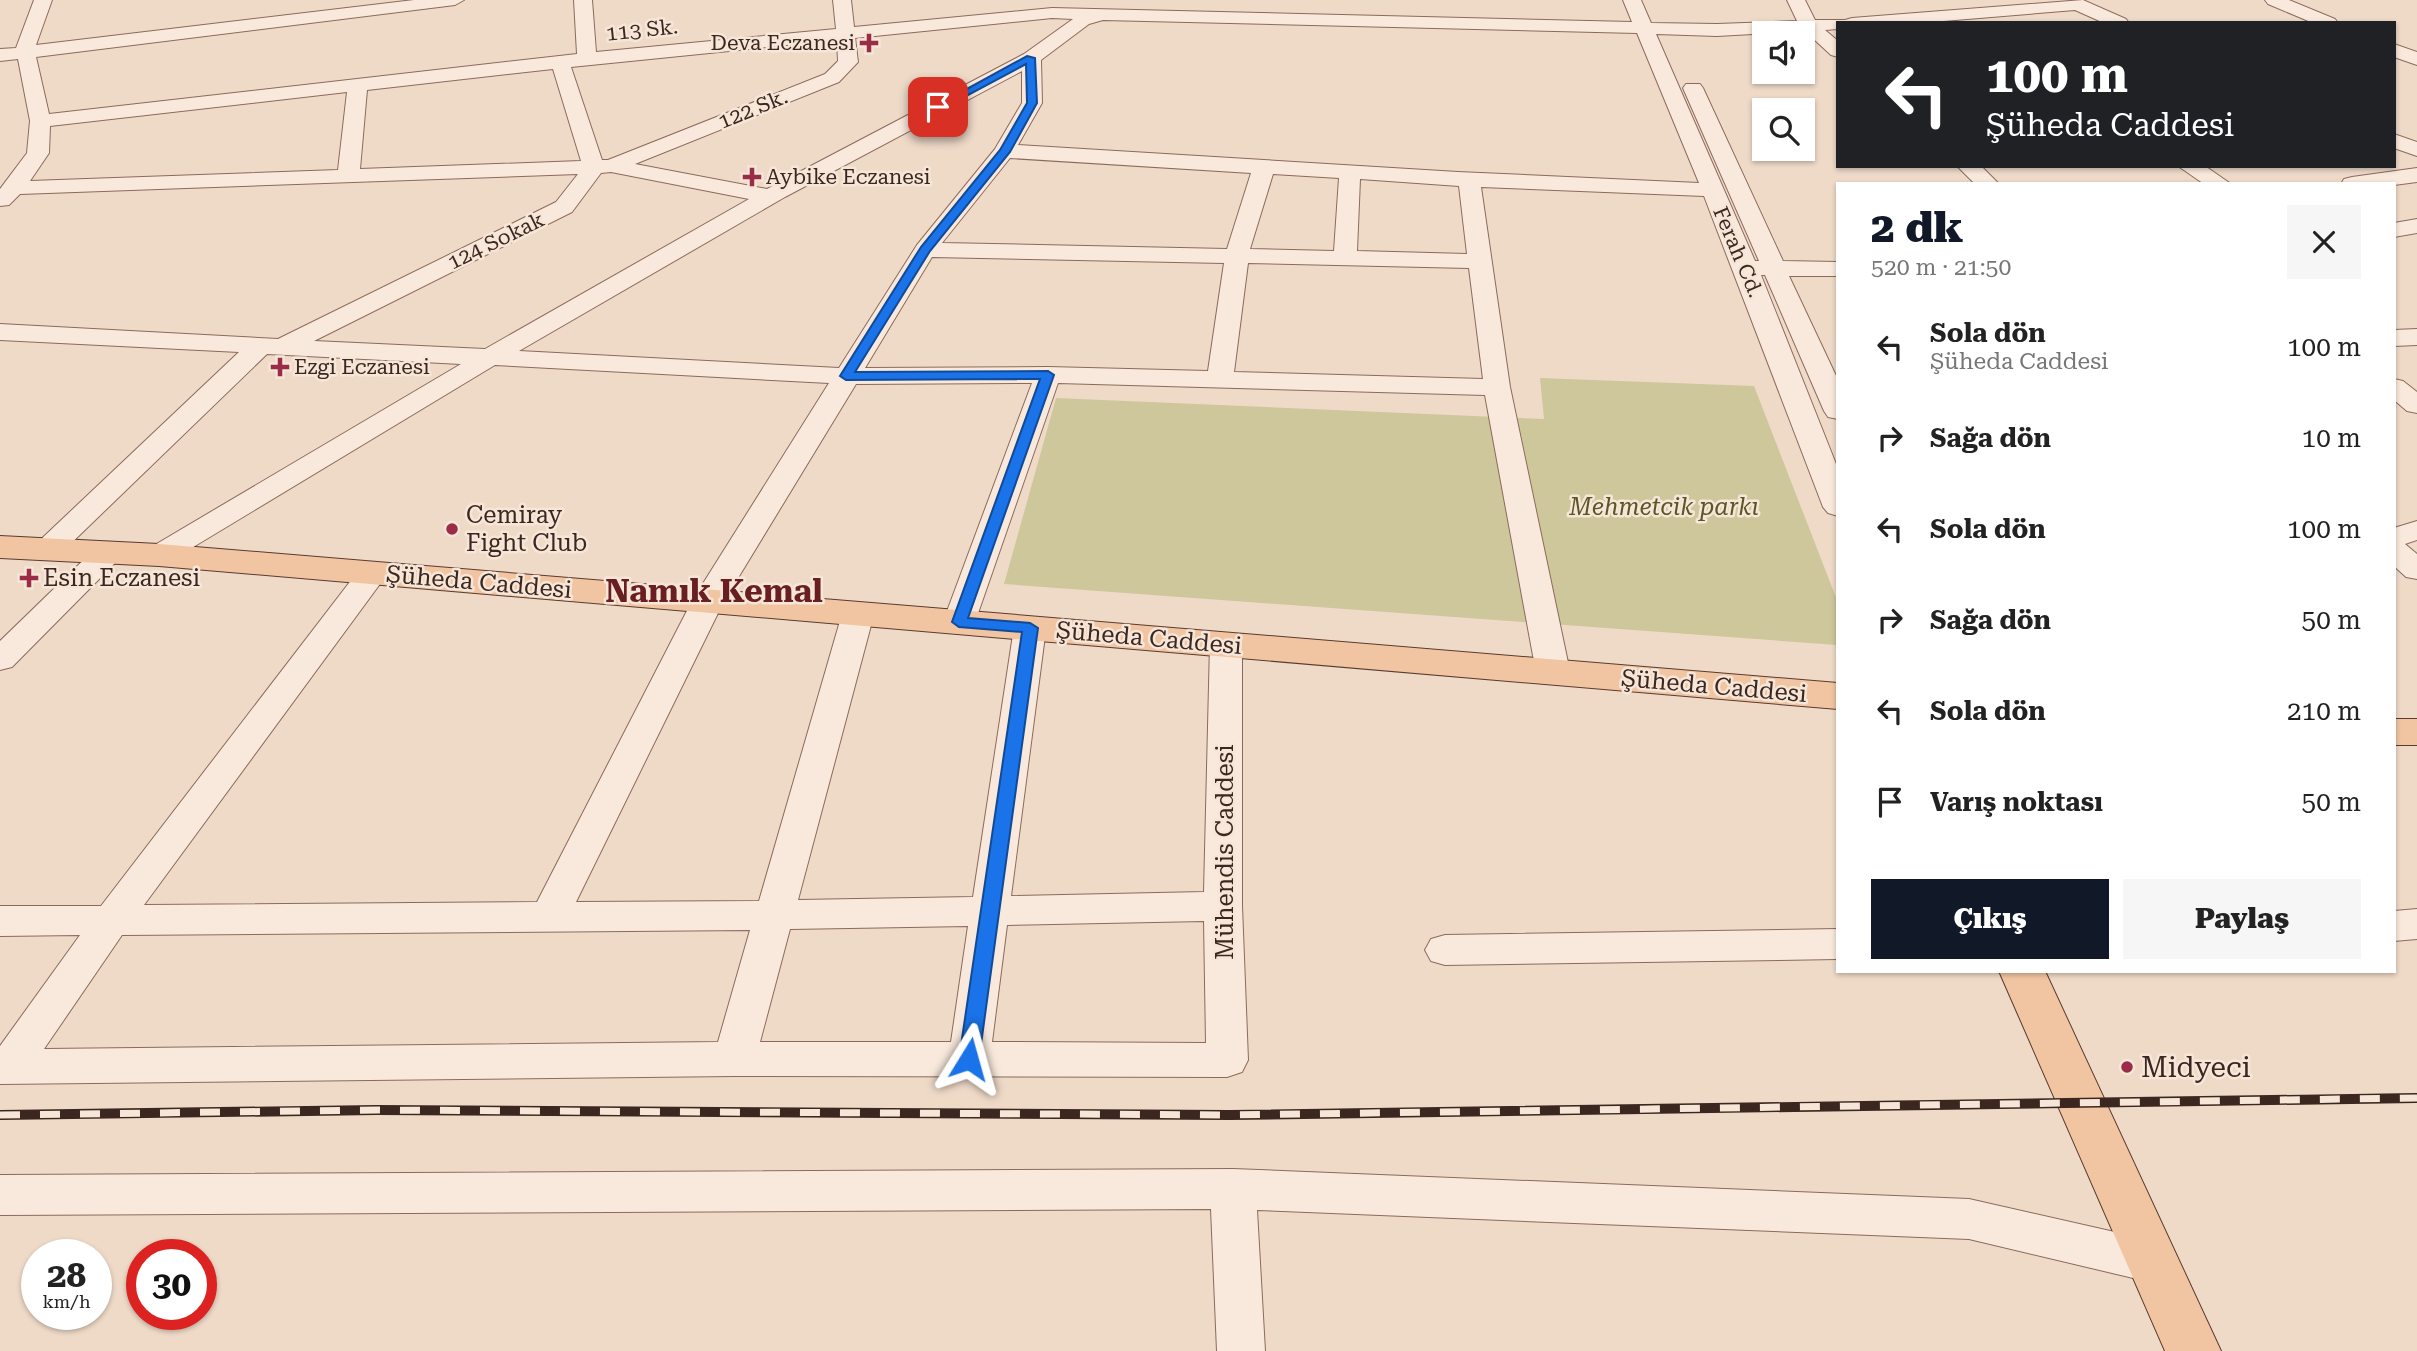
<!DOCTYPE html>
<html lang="tr">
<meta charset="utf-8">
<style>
:root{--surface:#fff;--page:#f6f6f6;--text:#222;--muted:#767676;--accent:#111827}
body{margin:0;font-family:"Roboto Serif",serif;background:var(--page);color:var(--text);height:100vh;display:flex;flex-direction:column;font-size:26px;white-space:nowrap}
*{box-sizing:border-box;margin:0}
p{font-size:23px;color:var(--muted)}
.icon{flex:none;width:38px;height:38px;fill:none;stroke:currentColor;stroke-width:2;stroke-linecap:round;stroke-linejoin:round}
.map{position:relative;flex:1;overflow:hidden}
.side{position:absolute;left:1836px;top:182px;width:560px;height:791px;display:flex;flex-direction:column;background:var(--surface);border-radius:0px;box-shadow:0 2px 5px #0004}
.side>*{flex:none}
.top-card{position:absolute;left:1836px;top:21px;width:560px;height:147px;border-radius:0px;box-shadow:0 2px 5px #0004;background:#202124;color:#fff;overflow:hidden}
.tools{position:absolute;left:1752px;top:21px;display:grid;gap:14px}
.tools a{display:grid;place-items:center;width:63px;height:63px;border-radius:0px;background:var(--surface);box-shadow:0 2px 5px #0004;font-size:35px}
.speed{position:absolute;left:21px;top:1239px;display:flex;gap:14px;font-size:35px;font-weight:700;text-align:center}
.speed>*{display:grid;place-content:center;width:91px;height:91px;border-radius:50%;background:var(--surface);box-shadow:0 2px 5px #0004;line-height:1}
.speed small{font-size:18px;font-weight:400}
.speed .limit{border:10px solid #d22;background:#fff;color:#111}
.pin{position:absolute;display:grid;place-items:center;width:60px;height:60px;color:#fff;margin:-30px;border-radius:14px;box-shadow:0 4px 10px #0006}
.me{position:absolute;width:77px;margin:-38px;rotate:8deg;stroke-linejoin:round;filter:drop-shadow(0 0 5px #0008)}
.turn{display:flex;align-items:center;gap:24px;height:147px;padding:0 35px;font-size:32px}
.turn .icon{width:91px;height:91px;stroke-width:2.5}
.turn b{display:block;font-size:49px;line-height:60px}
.round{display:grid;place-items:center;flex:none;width:74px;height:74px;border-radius:0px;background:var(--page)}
.overview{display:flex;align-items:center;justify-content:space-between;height:119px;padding:0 35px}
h1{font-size:42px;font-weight:800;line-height:52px;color:var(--accent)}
.cta{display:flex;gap:14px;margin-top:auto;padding:14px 35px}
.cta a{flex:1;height:80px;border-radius:0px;background:var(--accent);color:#fff;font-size:28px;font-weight:800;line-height:80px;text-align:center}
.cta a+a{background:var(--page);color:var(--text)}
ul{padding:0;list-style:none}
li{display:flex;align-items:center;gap:21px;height:91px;padding:0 35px}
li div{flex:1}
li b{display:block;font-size:26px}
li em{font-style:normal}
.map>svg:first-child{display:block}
.green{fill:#cec79b}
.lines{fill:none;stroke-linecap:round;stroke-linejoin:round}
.minor-casing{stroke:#8b6a5c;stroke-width:2}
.major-casing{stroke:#593a30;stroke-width:2}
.minor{fill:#f9e9dc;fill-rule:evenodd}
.major{fill:#f1c5a1;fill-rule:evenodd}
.rail-casing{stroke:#3c2720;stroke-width:10}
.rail{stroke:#f6e6d8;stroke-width:7;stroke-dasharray:20;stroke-linecap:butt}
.route{fill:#1a73e8;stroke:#114b97;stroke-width:2}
.poi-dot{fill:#9b2c47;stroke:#f6e6d8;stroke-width:2.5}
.labels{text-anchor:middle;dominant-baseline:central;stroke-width:5;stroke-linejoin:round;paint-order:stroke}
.far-street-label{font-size:21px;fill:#3c2720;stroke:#f6e6d8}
.far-poi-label{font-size:21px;fill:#3c2720;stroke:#f6e6d8;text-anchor:start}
.park-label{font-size:24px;font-style:italic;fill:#585827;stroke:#f6e6d8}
.poi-label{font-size:24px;fill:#3c2720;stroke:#f6e6d8;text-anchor:start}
.street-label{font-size:24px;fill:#3c2720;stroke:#f6e6d8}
.near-poi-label{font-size:28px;fill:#3c2720;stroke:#f6e6d8;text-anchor:start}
.district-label{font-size:32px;font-weight:bold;fill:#691f22;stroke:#f6e6d8}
</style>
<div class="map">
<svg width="2417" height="1351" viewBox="0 0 2417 1351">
<rect width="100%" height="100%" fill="#efdac8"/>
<!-- green -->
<path class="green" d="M1540,378L1754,386L1837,600V645L1004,584L1056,398L1544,419Z"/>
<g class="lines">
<defs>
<g id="minor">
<path d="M34,0H52L36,45L414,0H464L455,5L36,57L49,114L577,54L574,0H592L596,52L836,29L833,0H851L854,27L1052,8L1632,22L1623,0H1641L1651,23L1717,24L1797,21L1787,0H1805L1815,20H1845L1852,18L2083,0L2126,19L2129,23H2104L2075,10L1919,23H1838V29L1825,30L1838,41V57L1831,55L1805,31L1717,36L1656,34L1755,261H1759L1683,88L1686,84H1700L1703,88L1783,261L1838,262V276H1789L1838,380V419L1828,417L1824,411L1765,275H1761L1838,469V516L1828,513L1823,507L1704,196L1481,187L1510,387L1570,672L1565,680L1553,683L1541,680L1536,672L1485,395L1058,383L975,622L970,629L959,632L948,629L943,622L1032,383L856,384L724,601L576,902L759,901L842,614L847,607L858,604L869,607L874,614L798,900L973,897L1014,628L1019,621L1030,618L1041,621L1046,628L1011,896L1204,892L1210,644L1215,637L1226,634L1237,637L1242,644V906L1248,1060L1242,1072L1227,1077L734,1076L0,1084V1046L80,935L0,936V906H101L362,566L373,564L384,566L388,573L144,905L537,902L692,601L829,383L495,365L170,561L159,564L148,561L144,555L148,549L461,364L267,354L59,555L48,558L37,555L33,549L37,543L239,352L0,340V324L278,339L556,202L578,174L20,194L9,205L0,206V189L27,153L30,121L18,59L0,61V49L16,48ZM1052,18L1073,19L1024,54L767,189L635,164L839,82L858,62L855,38ZM1103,20L1637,33L1699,183L1458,172L1018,145L1042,103L1041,60L1089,24ZM837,40L838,61L825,74L608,160H602L571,67ZM553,69L581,161L360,169L367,90ZM1022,71V103L995,149L917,245L839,368L519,351L785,197ZM347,92L338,170L30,181L49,153L50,126ZM1010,158L1251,173L1227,249L942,243ZM611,172L749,199L485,349L314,341L572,212L601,173ZM1273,174L1339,178L1334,251L1250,249ZM1360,179L1459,186L1467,254L1357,251ZM932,257L1224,263L1208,371L1048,367L865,368ZM1248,263L1469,268L1483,379L1234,372ZM1204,921L1206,1043L992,1042L1007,925ZM968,926L951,1042H760L790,929ZM750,930L718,1042L44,1049L122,935Z"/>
<path d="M2265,0H2289L2335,19L2338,23H2313L2268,4Z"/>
<path d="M2394,44L2417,52V65L2394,57Z"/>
<path d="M2394,134L2417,142V156L2394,148Z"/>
<path d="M1957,166H1981L1999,184H1975Z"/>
<path d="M2178,166H2205L2231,184H2204Z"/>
<path d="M2417,168V182L2394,185L2341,184L2344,179L2352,177Z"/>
<path d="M2417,219V233L2394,237V223Z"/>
<path d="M2417,329V345L2394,346V330Z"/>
<path d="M2394,379L2403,381L2417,392V413L2407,411L2394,400Z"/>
<path d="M2417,521V540L2405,544L2417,554V579L2406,577L2394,566V528Z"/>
<path d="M109,543L120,546L124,552L120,558L12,667L0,670V641L98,546Z"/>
<path d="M2417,909V939L2394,941V911Z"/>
<path d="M1838,929V959L1445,965L1431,961L1425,950L1431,939L1445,935Z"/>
<path d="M1233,1169L1969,1199L2150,1240L2167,1246L2173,1261L2167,1276L2150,1282L1969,1239L1257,1210L1265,1351H1217L1211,1209L0,1215V1175Z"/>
</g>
<g id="major">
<path d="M0,536L159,544L1838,683V709L159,566L0,558Z"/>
<rect x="2394" y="719" width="23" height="26"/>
<path d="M1999,971H2045L2221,1351H2165Z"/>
</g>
</defs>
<!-- minor casing -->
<use href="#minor" class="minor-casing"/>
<!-- major casing -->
<use href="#major" class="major-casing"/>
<!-- minor -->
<use href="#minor" class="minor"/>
<!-- major -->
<use href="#major" class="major"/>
<defs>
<path id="rail" d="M0,1115L377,1110L1230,1115L2417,1098"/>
</defs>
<!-- rail casing -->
<use href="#rail" class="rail-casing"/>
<!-- rail -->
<use href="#rail" class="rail"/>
</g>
<!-- route -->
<path class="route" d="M1027,56L1035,58L1037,103L1010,152L930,251L855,372L1048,371L1054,375L968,618L1030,623L1038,628L979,1059L976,1064L969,1067L962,1064L959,1059L1022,632L959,627L952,622L1040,379L846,380L840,376L921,247L1000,150L1027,103L1026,64L942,109L934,107Z"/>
<!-- markers -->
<g class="poi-dot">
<path d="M865.5 32.5h7v7h7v7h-7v7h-7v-7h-7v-7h7z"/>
<path d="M748.5 166.5h7v7h7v7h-7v7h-7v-7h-7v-7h7z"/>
<path d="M276.5 356.5h7v7h7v7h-7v7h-7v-7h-7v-7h7z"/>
<circle cx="452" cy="529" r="7"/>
<path d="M25.5 567.5h7v7h7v7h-7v7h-7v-7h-7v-7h7z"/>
<circle cx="2127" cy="1067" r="7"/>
</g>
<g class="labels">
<!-- far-street labels -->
<g class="far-street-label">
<text transform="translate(642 30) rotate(-6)">113 Sk.</text>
<text transform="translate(753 109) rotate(-22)">122 Sk.</text>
<text transform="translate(496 241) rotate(-26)">124 Sokak</text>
<text transform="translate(1738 252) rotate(67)">Ferah Cd.</text>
</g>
<!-- far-poi labels -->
<g class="far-poi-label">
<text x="855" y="43" text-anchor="end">Deva Eczanesi</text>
<text x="766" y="177">Aybike Eczanesi</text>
<text x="294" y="367">Ezgi Eczanesi</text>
</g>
<!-- park labels -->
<g class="park-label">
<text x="1664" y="507">Mehmetcik parkı</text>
</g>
<!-- poi labels -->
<g class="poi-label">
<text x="466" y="515">Cemiray<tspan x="466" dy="28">Fight Club</tspan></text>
<text x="43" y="578">Esin Eczanesi</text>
</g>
<!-- street labels -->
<g class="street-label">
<text transform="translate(479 582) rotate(5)">Şüheda Caddesi</text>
<text transform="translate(1149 638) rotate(5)">Şüheda Caddesi</text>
<text transform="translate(1714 686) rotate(5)">Şüheda Caddesi</text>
<text transform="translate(1225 852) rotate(-90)">Mühendis Caddesi</text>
</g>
<!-- near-poi labels -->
<g class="near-poi-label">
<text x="2141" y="1067">Midyeci</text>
</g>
<!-- district labels -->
<g class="district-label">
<text x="714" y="591">Namık Kemal</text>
</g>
</g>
</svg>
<div class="tools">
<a><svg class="icon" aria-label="sound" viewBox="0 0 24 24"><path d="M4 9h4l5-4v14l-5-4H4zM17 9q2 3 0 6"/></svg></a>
<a><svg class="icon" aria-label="search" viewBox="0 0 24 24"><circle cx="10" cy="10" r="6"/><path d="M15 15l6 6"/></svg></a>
</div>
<div class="speed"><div>28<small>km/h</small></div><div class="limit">30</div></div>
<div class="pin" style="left:938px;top:107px;background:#d93025"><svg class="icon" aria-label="arrive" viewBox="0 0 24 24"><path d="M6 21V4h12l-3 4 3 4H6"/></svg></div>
<svg class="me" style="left:969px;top:1059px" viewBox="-20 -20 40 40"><path d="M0-17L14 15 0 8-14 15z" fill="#1a73e8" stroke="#fff" stroke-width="4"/></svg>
<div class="top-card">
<div class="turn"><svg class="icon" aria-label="left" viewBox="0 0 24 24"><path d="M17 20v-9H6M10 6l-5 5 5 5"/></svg><div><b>100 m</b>Şüheda Caddesi</div></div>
</div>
<section class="side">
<div class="overview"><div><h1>2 dk</h1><p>520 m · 21:50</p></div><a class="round"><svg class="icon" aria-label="close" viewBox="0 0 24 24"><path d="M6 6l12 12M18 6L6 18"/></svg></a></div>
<ul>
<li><svg class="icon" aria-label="left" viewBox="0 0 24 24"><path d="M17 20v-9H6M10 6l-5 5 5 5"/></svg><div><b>Sola dön</b><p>Şüheda Caddesi</p></div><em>100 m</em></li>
<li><svg class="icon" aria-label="right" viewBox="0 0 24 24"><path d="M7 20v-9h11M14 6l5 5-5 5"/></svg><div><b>Sağa dön</b></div><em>10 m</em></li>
<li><svg class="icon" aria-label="left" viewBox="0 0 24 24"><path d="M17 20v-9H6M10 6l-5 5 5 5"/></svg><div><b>Sola dön</b></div><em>100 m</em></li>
<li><svg class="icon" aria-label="right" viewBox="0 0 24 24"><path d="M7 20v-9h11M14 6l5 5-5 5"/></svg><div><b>Sağa dön</b></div><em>50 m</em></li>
<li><svg class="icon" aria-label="left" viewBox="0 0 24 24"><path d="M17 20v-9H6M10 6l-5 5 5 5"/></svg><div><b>Sola dön</b></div><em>210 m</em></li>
<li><svg class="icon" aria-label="arrive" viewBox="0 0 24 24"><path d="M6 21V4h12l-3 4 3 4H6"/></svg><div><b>Varış noktası</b></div><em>50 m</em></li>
</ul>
<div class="cta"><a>Çıkış</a><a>Paylaş</a></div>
</section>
</div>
